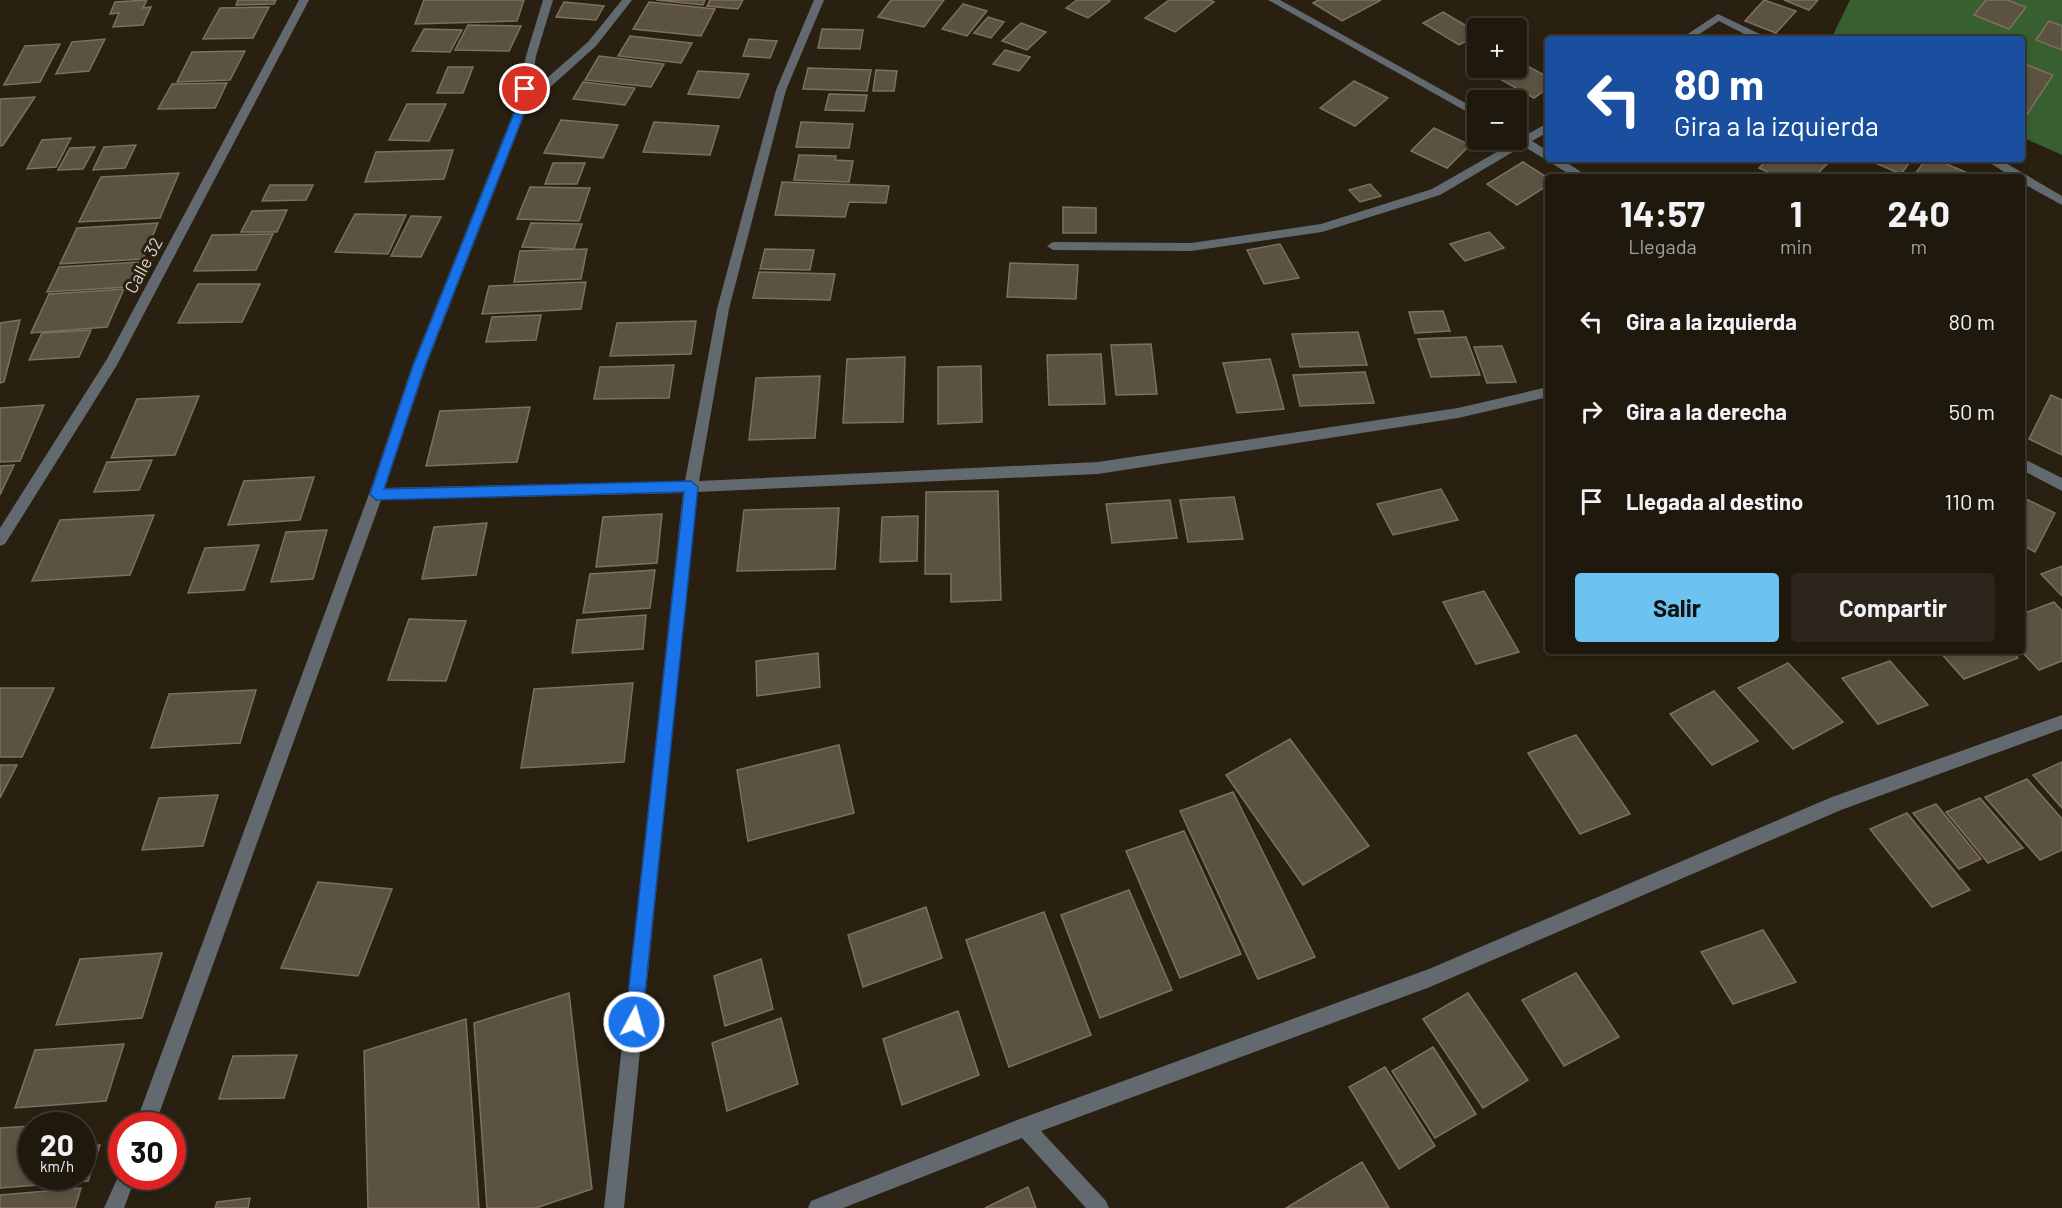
<!DOCTYPE html>
<html lang="es">
<meta charset="utf-8">
<style>
:root{--surface:#1f180d;--page:#2c251b;--text:#f1f3f6;--muted:#a1a09d;--line:#3c372e;--accent:#6cc3f2}
body{margin:0;font-family:Barlow,sans-serif;background:var(--page);color:var(--text);height:100vh;display:flex;flex-direction:column;font-size:22px;white-space:nowrap}
*{box-sizing:border-box;margin:0}
p{font-size:20px;color:var(--muted)}
.icon{flex:none;width:33px;height:33px;fill:none;stroke:currentColor;stroke-width:2;stroke-linecap:round;stroke-linejoin:round}
.map{position:relative;flex:1;overflow:hidden}
.details{position:absolute;left:1545px;top:174px;width:480px;height:480px;display:flex;flex-direction:column;background:var(--surface);border-radius:6px;box-shadow:0 3px 9px #0003,0 0 0 2px var(--line)}
.details>*{flex:none}
.guide{position:absolute;left:1545px;top:36px;width:480px;height:126px;border-radius:6px;box-shadow:0 3px 9px #0003,0 0 0 2px var(--line);background:#1a4fa0;color:#fff;overflow:hidden}
.tools{position:absolute;left:1467px;top:18px;display:grid;gap:12px}
.tools a{display:grid;place-items:center;width:60px;height:60px;border-radius:6px;background:var(--surface);box-shadow:0 3px 9px #0003,0 0 0 2px var(--line);font-size:30px}
.speed{position:absolute;left:18px;top:1112px;display:flex;gap:12px;font-size:30px;font-weight:700;text-align:center}
.speed>*{display:grid;place-content:center;width:78px;height:78px;border-radius:50%;background:var(--surface);box-shadow:0 3px 9px #0003,0 0 0 2px var(--line);line-height:1}
.speed small{font-size:15px;font-weight:400}
.speed .limit{border:9px solid #d22;background:#fff;color:#111}
.pin{position:absolute;display:grid;place-items:center;width:51px;height:51px;color:#fff;margin:-26px;border:3px solid #fff;border-radius:50%;box-shadow:0 2px 6px #0007}
.me{position:absolute;width:66px;margin:-33px;rotate:6deg;stroke-linejoin:round;filter:drop-shadow(0 0 4px #0008)}
.turn{display:flex;align-items:center;gap:21px;height:126px;padding:0 30px;font-size:27px}
.turn .icon{width:78px;height:78px;stroke-width:2.5}
.turn b{display:block;font-size:42px;line-height:51px}
.eta{display:flex;justify-content:space-evenly;align-items:center;height:102px;text-align:center}
.eta b{font-size:36px;font-weight:700;line-height:42px}
.action{display:flex;gap:12px;margin-top:auto;padding:12px 30px}
.action a{flex:1;height:69px;border-radius:6px;background:var(--accent);color:#111;font-size:24px;font-weight:700;line-height:69px;text-align:center}
.action a+a{background:var(--page);color:var(--text)}
ul{padding:0;list-style:none}
li{display:flex;align-items:center;gap:18px;height:90px;padding:0 30px}
li div{flex:1}
li b{display:block;font-size:22px}
li em{font-style:normal}
.map>svg:first-child{display:block}
.forest{fill:#385f2f}
.building{fill:#5c5241;stroke:#7c7160;stroke-width:1.5}
.lines{fill:none;stroke-linecap:round;stroke-linejoin:round}
.minor{fill:#626a6f;fill-rule:evenodd}
.route{fill:#1a73e8;stroke:#114b97;stroke-width:1.5}
.labels{text-anchor:middle;dominant-baseline:central;stroke-width:6;stroke-linejoin:round;paint-order:stroke}
.street-label{font-size:18px;fill:#d8d2c8;stroke:#292011}
</style>
<div class="map">
<svg width="2062" height="1208" viewBox="0 0 2062 1208">
<rect width="100%" height="100%" fill="#292011"/>
<!-- forest -->
<path class="forest" d="M1850,0H2062V155L2022,137V39H1831Z"/>
<!-- building -->
<g class="building">
<path d="M147,0L143,8L151,7L143,25L113,27L119,13L110,14L115,2Z"/>
<path d="M238,0H276L274,4L236,5Z"/>
<path d="M424,0H524L517,21L415,24Z"/>
<path d="M656,0H705L703,5Z"/>
<path d="M710,0H743L738,9L707,6Z"/>
<path d="M891,0H944L924,27L878,17Z"/>
<path d="M1077,0H1107L1110,1L1088,18L1066,8Z"/>
<path d="M1169,0H1210L1214,2L1175,32L1145,18Z"/>
<path d="M1318,0H1381L1342,21L1313,3Z"/>
<path d="M1764,0L1796,11L1776,33L1745,21Z"/>
<path d="M1784,0H1818L1809,10Z"/>
<path d="M1986,0H2007L2026,7L2009,29L1974,15Z"/>
<path d="M564,2L604,6L596,20L556,17Z"/>
<path d="M649,2L715,9L701,36L633,29Z"/>
<path d="M963,4L987,11L967,36L942,29Z"/>
<path d="M269,7L253,38L203,39L220,8Z"/>
<path d="M1443,12L1478,33V35L1459,45L1423,23Z"/>
<path d="M988,17L1004,22L991,38L974,33Z"/>
<path d="M2049,21L2062,26V50L2036,40Z"/>
<path d="M1021,23L1046,32L1027,50L1002,41Z"/>
<path d="M468,25L521,26L509,51L455,50Z"/>
<path d="M424,29L462,30L450,52L412,51Z"/>
<path d="M822,29L863,30L860,49L818,48Z"/>
<path d="M630,36L692,43L681,63L618,56Z"/>
<path d="M105,39L89,71L56,74L72,42Z"/>
<path d="M749,39L777,41L770,58L743,56Z"/>
<path d="M60,44L40,82L4,85L25,46Z"/>
<path d="M1005,50L1030,57L1019,71L993,64Z"/>
<path d="M245,51L230,80L177,82L192,52Z"/>
<path d="M599,56L664,64L651,87L585,80Z"/>
<path d="M1516,60L1548,77V88L1534,98L1491,74L1501,68H1516Z"/>
<path d="M2022,63L2053,75L2022,122Z"/>
<path d="M448,67H473L463,93H437Z"/>
<path d="M808,68L871,70L867,91L803,89Z"/>
<path d="M876,70L897,71L894,91H873Z"/>
<path d="M698,71L749,74L739,98L688,94Z"/>
<path d="M1354,81L1388,98L1355,126L1320,108Z"/>
<path d="M583,82L635,88L625,105L573,99Z"/>
<path d="M227,83L215,108L158,109L172,84Z"/>
<path d="M829,94L867,95L864,111L825,110Z"/>
<path d="M35,97L3,145L0,146V99Z"/>
<path d="M407,104H446L429,141L389,140Z"/>
<path d="M561,120L618,125L603,158L544,153Z"/>
<path d="M654,122L719,126L710,155L643,152Z"/>
<path d="M801,122L853,124L849,148L796,147Z"/>
<path d="M1434,128L1470,145L1447,168L1411,151Z"/>
<path d="M71,138L56,167L27,169L42,140Z"/>
<path d="M136,145L125,168L93,170L104,147Z"/>
<path d="M95,147L83,169L58,170L70,148Z"/>
<path d="M453,150L444,179L365,182L376,152Z"/>
<path d="M799,155L836,156L835,160L853,161L849,182L794,180Z"/>
<path d="M1768,159H1827L1830,161L1814,177H1778L1759,168Z"/>
<path d="M1866,159H1912L1901,174Z"/>
<path d="M1926,159H1935L1970,174L1969,177H1913Z"/>
<path d="M1523,162L1548,178V185L1517,205L1487,184Z"/>
<path d="M553,163H585L577,184H545Z"/>
<path d="M179,173L160,218L79,222L101,177Z"/>
<path d="M782,182L889,186L886,203L849,202L845,217L775,215Z"/>
<path d="M1370,184L1381,196L1360,202L1349,190Z"/>
<path d="M270,185H313L306,200L262,201Z"/>
<path d="M530,187L590,188L579,221L517,219Z"/>
<path d="M1063,207L1096,208V233H1063Z"/>
<path d="M287,210L277,232H241L252,211Z"/>
<path d="M355,214L406,215L388,254L335,252Z"/>
<path d="M411,216L441,217L421,257L391,256Z"/>
<path d="M158,223L143,259L60,264L77,228Z"/>
<path d="M531,223L582,224L574,249L522,247Z"/>
<path d="M1489,232L1504,248L1465,261L1450,244Z"/>
<path d="M273,234L256,270L194,271L212,235Z"/>
<path d="M1280,244L1299,278L1264,284L1247,250Z"/>
<path d="M587,249L581,279L514,282L520,251Z"/>
<path d="M765,249L814,250L810,270L760,269Z"/>
<path d="M139,262L128,287L47,292L59,267Z"/>
<path d="M1010,263L1078,265L1076,299L1007,297Z"/>
<path d="M759,272L835,274L830,300L753,298Z"/>
<path d="M586,282L581,309L482,314L489,286Z"/>
<path d="M198,284H260L242,322L178,323Z"/>
<path d="M124,289L107,327L31,333L49,294Z"/>
<path d="M1443,311L1450,331L1415,333L1409,312Z"/>
<path d="M541,315L536,340L486,342L492,317Z"/>
<path d="M20,320L4,382L0,383V323Z"/>
<path d="M696,321L691,354L610,356L617,323Z"/>
<path d="M91,330L79,357L29,360L42,333Z"/>
<path d="M1358,332L1367,365L1300,367L1292,334Z"/>
<path d="M1466,337L1480,375L1431,377L1418,339Z"/>
<path d="M1151,344L1157,394L1116,395L1111,345Z"/>
<path d="M1502,346L1516,382L1487,383L1474,347Z"/>
<path d="M1101,354L1105,404L1049,405L1047,355Z"/>
<path d="M905,357L903,422L843,423L847,359Z"/>
<path d="M1270,359L1284,409L1237,413L1223,363Z"/>
<path d="M674,365L669,398L594,399L600,367Z"/>
<path d="M981,366L982,422L938,424V367Z"/>
<path d="M1365,372L1374,403L1300,406L1293,375Z"/>
<path d="M820,376L815,438L749,440L756,378Z"/>
<path d="M2051,395L2062,400V455L2029,439Z"/>
<path d="M199,396L175,455L111,458L137,399Z"/>
<path d="M44,405L20,461L0,462V408Z"/>
<path d="M530,407L517,462L426,466L440,411Z"/>
<path d="M152,460L139,490L94,492L107,462Z"/>
<path d="M14,465L0,495V466Z"/>
<path d="M314,477L300,520L228,525L244,481Z"/>
<path d="M1441,489L1458,520L1393,535L1377,504Z"/>
<path d="M998,491L1001,600L951,602V574H925L926,492Z"/>
<path d="M1234,497L1243,539L1188,542L1180,500Z"/>
<path d="M2022,497L2055,513L2035,552L2022,545Z"/>
<path d="M1170,500L1177,538L1112,543L1106,504Z"/>
<path d="M839,508L835,569L737,571L744,510Z"/>
<path d="M662,514L657,563L596,567L603,517Z"/>
<path d="M154,515L130,575L32,581L60,520Z"/>
<path d="M918,516L917,561L880,562L882,517Z"/>
<path d="M487,523L476,575L422,579L434,527Z"/>
<path d="M327,530L313,579L271,582L286,532Z"/>
<path d="M259,545L244,590L188,593L205,548Z"/>
<path d="M2062,566V596L2041,574Z"/>
<path d="M655,570L650,608L583,613L590,574Z"/>
<path d="M1484,591L1519,652L1476,664L1443,602Z"/>
<path d="M2054,602L2062,611V661L2039,670L2021,651L2022,614Z"/>
<path d="M646,615L643,649L572,653L577,620Z"/>
<path d="M409,619L466,621L446,681L388,680Z"/>
<path d="M1939,651H2012L2018,658L1964,679Z"/>
<path d="M818,653L820,687L757,696L756,661Z"/>
<path d="M1890,661L1928,705L1878,724L1842,678Z"/>
<path d="M1788,663L1843,722L1793,749L1738,688Z"/>
<path d="M633,683L624,762L521,768L534,689Z"/>
<path d="M0,688H54L22,757H0Z"/>
<path d="M256,690L240,743L151,748L169,694Z"/>
<path d="M1714,691L1758,741L1712,765L1670,714Z"/>
<path d="M1576,735L1630,814L1580,834L1528,753Z"/>
<path d="M1290,739L1369,846L1303,885L1226,775Z"/>
<path d="M839,745L854,813L748,841L737,770Z"/>
<path d="M2062,762V808L2033,775Z"/>
<path d="M0,765H17L0,798Z"/>
<path d="M2027,779L2062,819V850L2040,860L1985,797Z"/>
<path d="M1233,792L1315,957L1258,979L1180,811Z"/>
<path d="M218,795L203,846L142,850L159,798Z"/>
<path d="M1980,798L2023,848L1988,863L1946,812Z"/>
<path d="M1936,804L1981,859L1959,869L1913,813Z"/>
<path d="M1907,813L1970,890L1932,907L1870,829Z"/>
<path d="M1184,831L1241,954L1180,978L1126,851Z"/>
<path d="M318,882L392,889L358,976L281,968Z"/>
<path d="M1129,890L1172,990L1100,1018L1061,915Z"/>
<path d="M926,907L942,958L863,987L848,935Z"/>
<path d="M1044,912L1091,1035L1009,1067L966,940Z"/>
<path d="M1763,930L1796,982L1733,1004L1701,952Z"/>
<path d="M162,953L142,1018L56,1025L80,959Z"/>
<path d="M761,959L773,1009L725,1026L714,976Z"/>
<path d="M1576,973L1619,1037L1564,1066L1522,1000Z"/>
<path d="M569,993L592,1189L536,1208H487L474,1023Z"/>
<path d="M1468,993L1528,1080L1483,1108L1423,1019Z"/>
<path d="M958,1011L979,1075L902,1105L883,1039Z"/>
<path d="M781,1018L798,1084L727,1111L712,1043Z"/>
<path d="M466,1019L479,1208H368L364,1051Z"/>
<path d="M124,1044L106,1101L15,1108L35,1050Z"/>
<path d="M1433,1047L1476,1114L1435,1138L1392,1071Z"/>
<path d="M297,1055L284,1098L219,1099L233,1056Z"/>
<path d="M1385,1067L1435,1146L1399,1169L1349,1087Z"/>
<path d="M32,1126V1176H82V1146L100,1145L88,1181L0,1188V1128Z"/>
<path d="M1362,1162L1389,1208H1286Z"/>
<path d="M1028,1187L1036,1208H985Z"/>
<path d="M81,1188L75,1208H0V1195Z"/>
<path d="M250,1198L248,1208H215L217,1202Z"/>
</g>
<g class="lines">
<!-- minor -->
<g class="minor">
<path d="M299,0H309L117,365L5,544L0,546V528L107,359Z"/>
<path d="M543,0H553L536,56L530,93L588,42L622,0H632L596,46L527,108L426,366L385,488L685,481L717,309L776,90L814,0H824L786,90L729,309L699,481L1098,462L1458,408L1548,387V397L1458,418L1098,474L697,492L624,1208H604L683,493L381,500L155,1125H135L369,494L412,366L516,106L526,56Z"/>
<path d="M1268,0H1280L1478,110V118Z"/>
<path d="M1718,14L1766,37L1767,39H1754L1719,21L1692,39H1680Z"/>
<path d="M1548,123V132L1532,141L1548,151V159H1561L1589,177H1574L1523,146L1440,195L1322,232L1191,251L1053,250L1047,246L1053,242L1191,243L1321,224L1432,189L1516,141V136H1524Z"/>
<path d="M1984,159H1999L2062,196V205L2022,183V177H2012Z"/>
<path d="M2022,458L2062,478V491L2022,470Z"/>
<path d="M2062,715V729L1841,810L1430,987L1041,1131L1106,1201L1109,1208H1086L1022,1138L843,1208H808L811,1201L1025,1117L1429,969L1832,797Z"/>
<path d="M122,1168V1176H136L124,1208H104Z"/>
</g>
</g>
<!-- route -->
<path class="route" d="M525,86L530,89L527,106L425,366L384,489L691,481L698,487L642,1022L640,1028L634,1030L628,1028L625,1022L684,492L376,500L370,494L413,366L517,106L520,89Z"/>
<g class="labels">
<!-- street labels -->
<g class="street-label">
<text transform="translate(143 265) rotate(-62)">Calle 32</text>
</g>
</g>
</svg>
<div class="tools">
<a>+</a>
<a>−</a>
</div>
<div class="speed"><div>20<small>km/h</small></div><div class="limit">30</div></div>
<div class="pin" style="left:525px;top:89px;background:#d93025"><svg class="icon" aria-label="arrive" viewBox="0 0 24 24"><path d="M6 21V4h12l-3 4 3 4H6"/></svg></div>
<svg class="me" style="left:634px;top:1022px" viewBox="-20 -20 40 40"><circle r="17" fill="#1a73e8" stroke="#fff" stroke-width="3"/><path d="M0-11L8 9 0 5-8 9z" fill="#fff"/></svg>
<div class="guide">
<div class="turn"><svg class="icon" aria-label="left" viewBox="0 0 24 24"><path d="M17 20v-9H6M10 6l-5 5 5 5"/></svg><div><b>80 m</b>Gira a la izquierda</div></div>
</div>
<section class="details">
<div class="eta">
<div><b>14:57</b><p>Llegada</p></div>
<div><b>1</b><p>min</p></div>
<div><b>240</b><p>m</p></div>
</div>
<ul>
<li><svg class="icon" aria-label="left" viewBox="0 0 24 24"><path d="M17 20v-9H6M10 6l-5 5 5 5"/></svg><div><b>Gira a la izquierda</b></div><em>80 m</em></li>
<li><svg class="icon" aria-label="right" viewBox="0 0 24 24"><path d="M7 20v-9h11M14 6l5 5-5 5"/></svg><div><b>Gira a la derecha</b></div><em>50 m</em></li>
<li><svg class="icon" aria-label="arrive" viewBox="0 0 24 24"><path d="M6 21V4h12l-3 4 3 4H6"/></svg><div><b>Llegada al destino</b></div><em>110 m</em></li>
</ul>
<div class="action"><a>Salir</a><a>Compartir</a></div>
</section>
</div>
